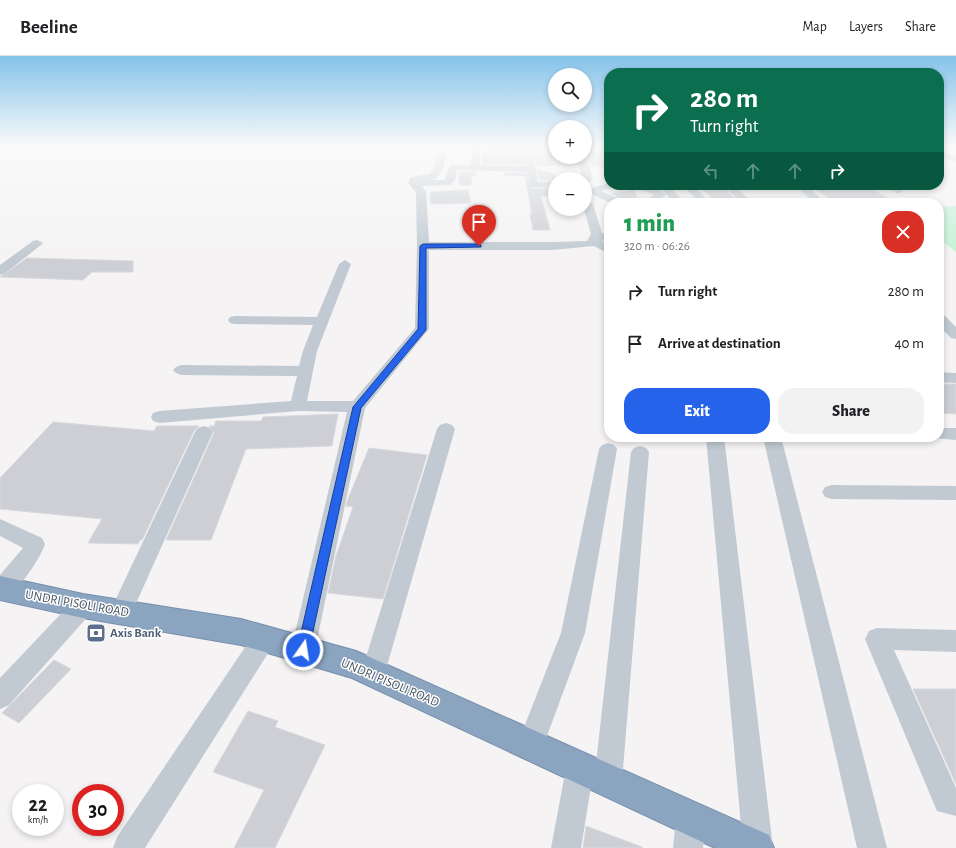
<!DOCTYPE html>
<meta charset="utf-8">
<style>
:root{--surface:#fff;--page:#f2f2f2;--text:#202124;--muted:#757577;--line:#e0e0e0;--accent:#2563eb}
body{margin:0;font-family:"Alegreya Sans",sans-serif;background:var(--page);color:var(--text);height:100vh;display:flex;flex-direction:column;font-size:15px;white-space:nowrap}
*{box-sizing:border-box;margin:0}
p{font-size:13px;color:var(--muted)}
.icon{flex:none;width:22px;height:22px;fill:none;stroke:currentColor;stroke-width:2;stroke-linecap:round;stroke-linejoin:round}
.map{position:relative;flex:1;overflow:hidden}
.panel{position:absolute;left:604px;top:142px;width:340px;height:244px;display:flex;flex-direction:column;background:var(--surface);border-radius:16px;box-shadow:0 2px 6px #0003}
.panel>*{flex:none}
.top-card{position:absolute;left:604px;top:12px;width:340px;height:122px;border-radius:16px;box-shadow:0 2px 6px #0003;background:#0b6e4f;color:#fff;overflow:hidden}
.buttons{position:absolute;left:548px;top:12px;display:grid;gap:8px}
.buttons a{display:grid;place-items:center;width:44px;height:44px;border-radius:50%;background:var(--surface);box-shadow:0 2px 6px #0003;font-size:20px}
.speed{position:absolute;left:12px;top:728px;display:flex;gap:8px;font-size:20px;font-weight:700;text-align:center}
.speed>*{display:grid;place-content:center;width:52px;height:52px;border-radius:50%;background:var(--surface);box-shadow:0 2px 6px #0003;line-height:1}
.speed small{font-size:10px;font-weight:400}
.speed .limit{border:6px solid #d22;background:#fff;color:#111}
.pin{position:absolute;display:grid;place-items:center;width:34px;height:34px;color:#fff;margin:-41px -17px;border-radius:50% 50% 50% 0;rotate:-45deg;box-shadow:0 0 4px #0007}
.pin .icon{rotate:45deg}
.me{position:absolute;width:44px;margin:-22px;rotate:13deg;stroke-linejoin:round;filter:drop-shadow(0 0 3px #0008)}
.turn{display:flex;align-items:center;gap:14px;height:84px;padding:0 20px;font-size:18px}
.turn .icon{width:52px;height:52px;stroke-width:2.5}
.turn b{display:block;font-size:28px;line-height:34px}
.lanes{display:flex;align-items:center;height:38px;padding:0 20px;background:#0003;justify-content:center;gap:20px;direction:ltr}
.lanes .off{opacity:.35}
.round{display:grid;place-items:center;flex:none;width:42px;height:42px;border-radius:16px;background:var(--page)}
.overview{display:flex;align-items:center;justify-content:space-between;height:68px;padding:0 20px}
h1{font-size:24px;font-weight:800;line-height:30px;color:#1e9e55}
.primary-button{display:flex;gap:8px;margin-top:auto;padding:8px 20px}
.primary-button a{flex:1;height:46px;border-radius:16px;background:var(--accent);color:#fff;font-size:16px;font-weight:800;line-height:46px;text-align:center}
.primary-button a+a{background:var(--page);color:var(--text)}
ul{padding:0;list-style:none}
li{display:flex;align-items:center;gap:12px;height:52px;padding:0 20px}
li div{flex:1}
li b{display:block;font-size:15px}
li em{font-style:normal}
header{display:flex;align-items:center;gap:24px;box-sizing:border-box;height:56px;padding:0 20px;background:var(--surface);border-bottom:1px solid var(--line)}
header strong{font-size:19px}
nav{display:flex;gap:22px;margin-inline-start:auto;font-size:14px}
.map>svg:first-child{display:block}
.green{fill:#c3f1d5}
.building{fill:#cdcfd5;stroke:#d7d9de}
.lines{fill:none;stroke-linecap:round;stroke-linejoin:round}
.highway-casing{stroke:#7690ad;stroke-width:2}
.minor{fill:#c1cad2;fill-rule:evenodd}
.highway{fill:#8ba5c1;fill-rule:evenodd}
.route{fill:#2563eb;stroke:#184099}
.labels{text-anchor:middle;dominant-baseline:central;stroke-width:3;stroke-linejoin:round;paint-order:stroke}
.near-street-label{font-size:13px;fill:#4a5661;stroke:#fff}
.near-service-label{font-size:13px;font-weight:bold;fill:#4e5e75;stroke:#fff;text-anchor:start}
</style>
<header>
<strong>Beeline</strong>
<nav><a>Map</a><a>Layers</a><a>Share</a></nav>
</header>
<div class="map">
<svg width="956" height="792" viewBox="0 0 956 792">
<rect width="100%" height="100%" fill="#f5f3f3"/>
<!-- green -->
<path class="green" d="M956,150V196L939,182V151Z"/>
<!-- building -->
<g class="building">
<path d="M483,90H549L554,110H538L537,113L533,96H526L525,108H482Z"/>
<path d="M585,90H600L606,110H592L585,96Z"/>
<path d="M537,114L555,118V124H539Z"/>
<path d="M459,116H476V120H472L471,129H459Z"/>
<path d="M505,117H526L530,132H555V140H541L550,174H533L530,158H532L525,120H505Z"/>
<path d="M864,129L897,147H837L815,133Z"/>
<path d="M724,132L737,145L715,146L703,133Z"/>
<path d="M468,134L471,147L431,148L430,136Z"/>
<path d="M634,134L639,147H621L618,141L612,138Z"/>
<path d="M27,202L133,205V216H92L83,224L0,221Z"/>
<path d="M939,328H956V358L939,357Z"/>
<path d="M338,358L332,390L246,393L211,484H166L214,377L209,370H214L216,365H261L263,361Z"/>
<path d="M53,366L154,375L157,370H199L194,375L142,484H140L138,488L88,487L102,463L0,453V422Z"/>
<path d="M369,392L427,399L383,543L328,537L336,500L353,451L346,450L348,443Z"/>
<path d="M54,604L71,613L19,667L2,657Z"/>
<path d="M913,633H956V728Z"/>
<path d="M248,655L278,665L275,671L325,689L275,792H234L264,734L213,716Z"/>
<path d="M586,770L642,791V792H583Z"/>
</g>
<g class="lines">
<defs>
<path id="highway" d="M0,520L83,538L241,563L356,595L769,779L774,792H715L352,622L241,589L83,562L0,544Z"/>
</defs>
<!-- highway casing -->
<use href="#highway" class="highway-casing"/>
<!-- minor -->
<g class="minor">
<path d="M438,90H446L444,111L436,123L431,124H444L450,109H471L472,90H480V109L526,110L527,97H533L538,126L555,125V131H530L527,116L457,114L456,123L450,129L422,130L426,135L429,186H552L587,185L591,178L584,153L585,146L588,145L593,148L602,177H609V183L602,185L609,189V198L594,190L552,194H429V273L365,352L315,594L312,602L303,605L294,602L291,594L347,356L298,355L159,367L153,365L151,361L153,357L159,355L291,345L297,320L181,319L176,317L173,314L176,311L181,309L299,310L303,295L313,269L235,268L230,267L228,264L230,261L235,260L317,261L339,208L345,204L351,208L317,295L307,345H353L415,272L417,190L416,136L408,127L411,121L430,118L434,111Z"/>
<path d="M603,90H609V99L606,98Z"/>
<path d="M939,94L956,100V106L939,100Z"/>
<path d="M585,100L593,122L588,128L585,129V123H582L577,101Z"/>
<path d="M609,127V129C626,129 654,124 666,139L654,147H641L654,139C639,131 616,129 601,135L617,142L620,147H610L591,137L592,132Z"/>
<path d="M658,129H668L685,147H674Z"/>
<path d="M683,129H693L710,147H699Z"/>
<path d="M723,129H734L752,147H741Z"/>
<path d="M745,129H807L825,147H814L800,134L750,132Z"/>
<path d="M883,129H895L903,135L898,138Z"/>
<path d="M37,184L43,187L41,189L4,218L0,219V209L33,185Z"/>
<path d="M939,258L944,259L956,271V283L951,282L939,270Z"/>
<path d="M939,316L956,317V327L939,326Z"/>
<path d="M446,367L452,369L455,373L385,617L382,626L373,629L364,626L361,617L437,373L440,369Z"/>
<path d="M204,370L210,372L213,376L129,563L121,566L113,563L110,556L113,549L195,376L198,372Z"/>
<path d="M939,372H956V384L933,382L932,381H939Z"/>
<path d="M706,381H724L773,792H743Z"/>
<path d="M763,381H781L887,792H857Z"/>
<path d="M608,387L614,389L617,393L585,577L540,699L530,702L520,699L517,689L561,577L599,393L602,389Z"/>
<path d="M640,390L646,392L649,396L622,725L618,735L608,739L598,735L594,725L631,396L634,392Z"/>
<path d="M832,429L956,430V444L832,443L825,441L822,436L825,431Z"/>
<path d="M0,463L42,482L45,488C41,501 14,544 0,542V519L23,492L0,480Z"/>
<path d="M83,540L91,543L94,550L91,557L9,649L0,653V622L75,543Z"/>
<path d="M264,572L272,575L276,583L272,591L145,792H113L117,781L256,575Z"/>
<path d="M877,572L956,574V596L894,594L956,732V760L937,755L865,583L869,575Z"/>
<path d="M580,698L590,702L594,712L581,792H551L566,712L570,702Z"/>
<path d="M691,748L701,753L706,763L703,792H673L676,763L681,753Z"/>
</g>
<!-- highway -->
<use href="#highway" class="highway"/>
</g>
<!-- sky -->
<linearGradient id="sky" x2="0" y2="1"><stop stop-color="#85c3ea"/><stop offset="0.45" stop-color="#fafafa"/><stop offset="1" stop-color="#fafafa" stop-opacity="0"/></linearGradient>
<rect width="956" height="201" fill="url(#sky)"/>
<!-- route -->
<path class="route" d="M479,188L481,189V191L426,192V274L361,352L309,594L307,598L303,600L298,598L297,594L353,351L418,273L420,190L423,188Z"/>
<!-- icons -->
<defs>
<symbol id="bank-square" viewBox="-11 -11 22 22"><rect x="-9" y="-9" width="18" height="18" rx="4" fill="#5c6f8a" stroke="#fff"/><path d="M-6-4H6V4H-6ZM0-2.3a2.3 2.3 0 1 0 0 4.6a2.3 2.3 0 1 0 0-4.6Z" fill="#fff"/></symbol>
</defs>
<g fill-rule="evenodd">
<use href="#bank-square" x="85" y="566" width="22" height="22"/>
</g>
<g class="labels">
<!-- near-street labels -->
<g class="near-street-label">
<text transform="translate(77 548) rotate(10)">UNDRI PISOLI ROAD</text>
<text transform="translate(390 627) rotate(23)">UNDRI PISOLI ROAD</text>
</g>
<!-- near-service labels -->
<g class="near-service-label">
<text x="110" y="577">Axis Bank</text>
</g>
</g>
</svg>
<div class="buttons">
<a><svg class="icon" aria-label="search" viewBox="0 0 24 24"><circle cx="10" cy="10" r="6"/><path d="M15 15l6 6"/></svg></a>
<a>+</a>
<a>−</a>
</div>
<div class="speed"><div>22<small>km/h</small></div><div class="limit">30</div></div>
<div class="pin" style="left:479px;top:190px;background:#d93025"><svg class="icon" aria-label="arrive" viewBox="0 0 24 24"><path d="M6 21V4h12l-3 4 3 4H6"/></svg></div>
<svg class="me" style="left:303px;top:594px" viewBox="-20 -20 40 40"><circle r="17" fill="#2563eb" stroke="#fff" stroke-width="3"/><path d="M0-11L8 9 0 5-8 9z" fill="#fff"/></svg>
<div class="top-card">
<div class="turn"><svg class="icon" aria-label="right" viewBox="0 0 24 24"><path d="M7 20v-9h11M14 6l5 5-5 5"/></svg><div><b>280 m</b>Turn right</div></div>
<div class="lanes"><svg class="icon off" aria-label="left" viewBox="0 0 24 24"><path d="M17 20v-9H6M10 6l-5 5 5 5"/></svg><svg class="icon off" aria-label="ahead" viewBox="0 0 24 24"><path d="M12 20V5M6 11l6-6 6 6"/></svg><svg class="icon off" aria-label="ahead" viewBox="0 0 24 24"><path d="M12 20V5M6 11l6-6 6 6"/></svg><svg class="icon" aria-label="right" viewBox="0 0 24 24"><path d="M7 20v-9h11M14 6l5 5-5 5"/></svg></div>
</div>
<section class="panel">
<div class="overview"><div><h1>1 min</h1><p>320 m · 06:26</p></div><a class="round" style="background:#d93025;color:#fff"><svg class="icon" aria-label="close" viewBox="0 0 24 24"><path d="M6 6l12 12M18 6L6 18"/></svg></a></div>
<ul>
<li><svg class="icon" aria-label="right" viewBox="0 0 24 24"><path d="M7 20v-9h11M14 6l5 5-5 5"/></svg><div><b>Turn right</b></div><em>280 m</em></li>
<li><svg class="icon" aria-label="arrive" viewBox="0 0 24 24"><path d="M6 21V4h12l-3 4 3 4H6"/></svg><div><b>Arrive at destination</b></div><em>40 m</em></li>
</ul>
<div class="primary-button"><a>Exit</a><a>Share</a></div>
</section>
</div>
